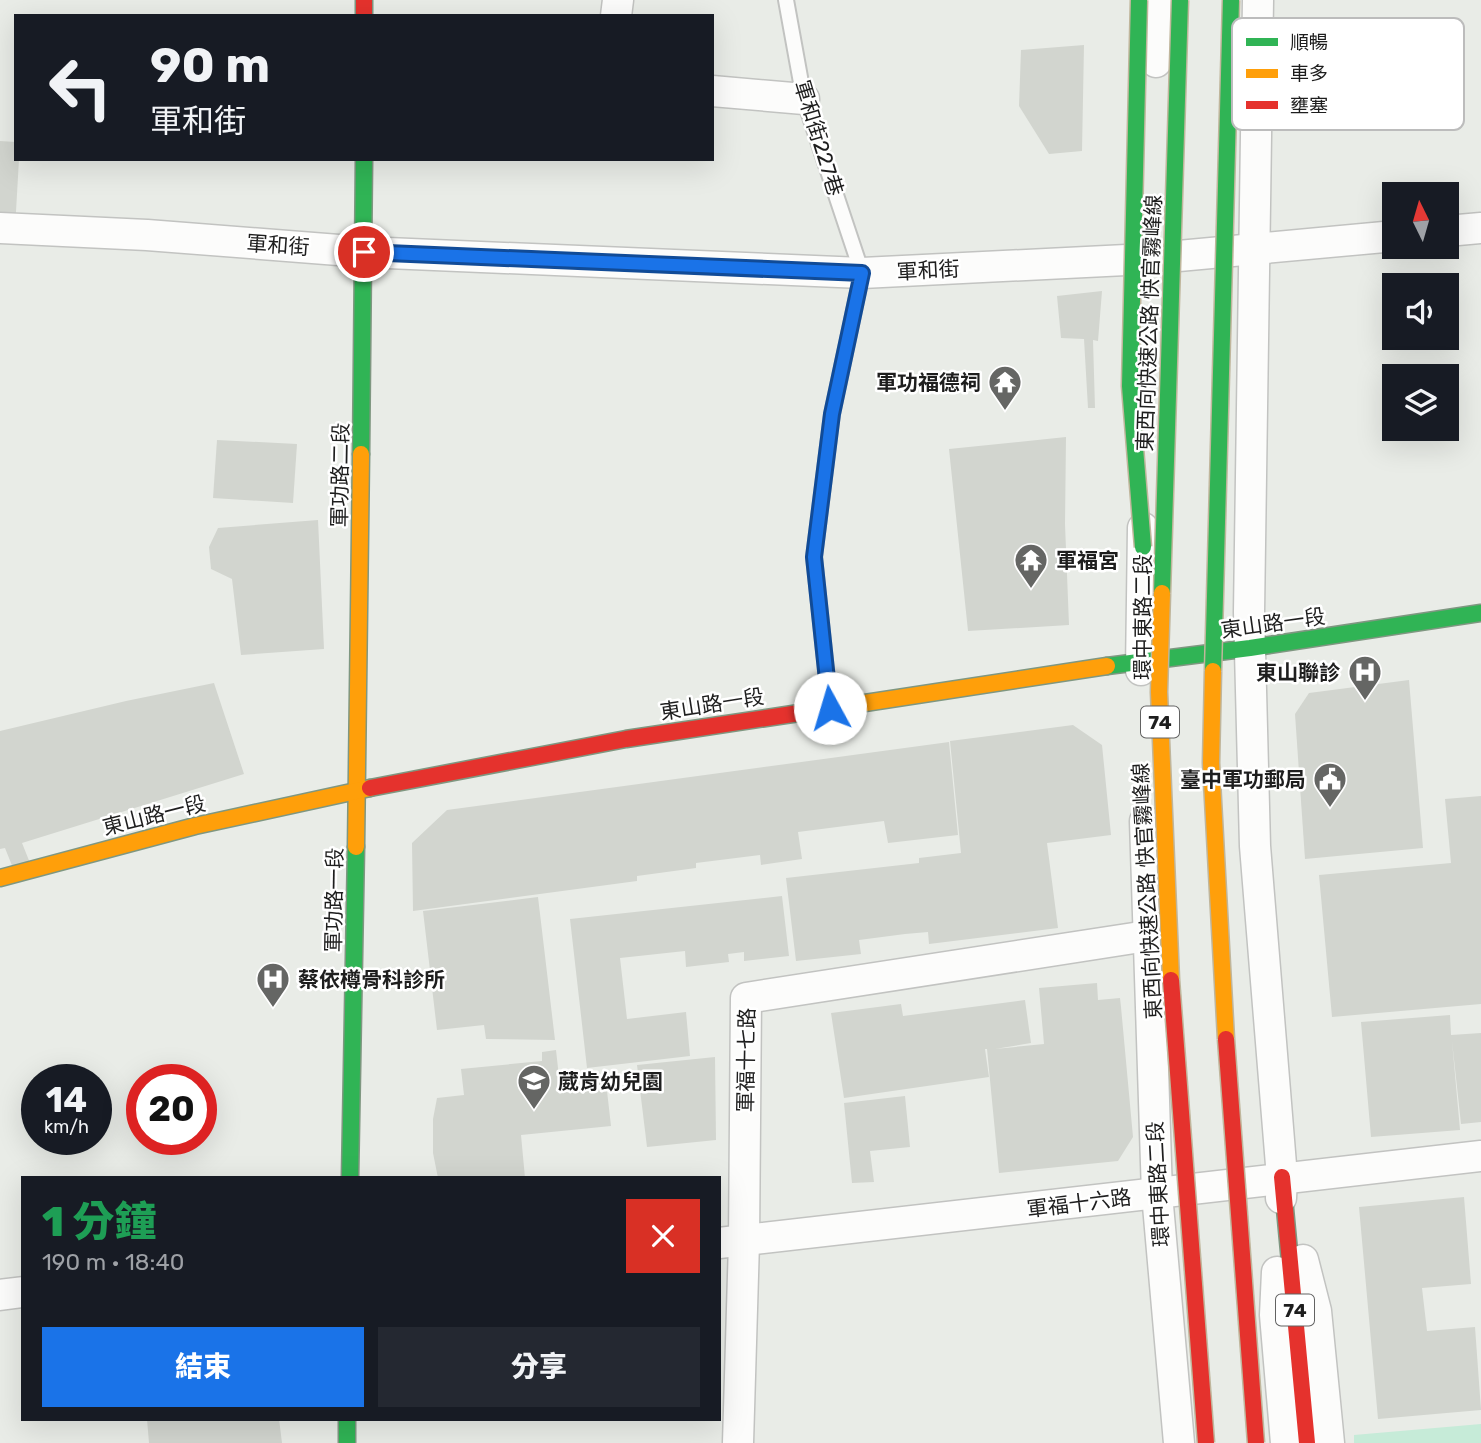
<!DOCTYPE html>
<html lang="zh-TW">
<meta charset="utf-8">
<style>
:root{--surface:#171b24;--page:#242831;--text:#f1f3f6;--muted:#9ea1a6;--accent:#1a73e8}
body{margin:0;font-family:Rubik,"Noto Sans TC",sans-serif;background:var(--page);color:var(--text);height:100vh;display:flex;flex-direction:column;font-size:26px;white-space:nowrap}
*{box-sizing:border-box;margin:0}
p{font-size:23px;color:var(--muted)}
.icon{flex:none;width:38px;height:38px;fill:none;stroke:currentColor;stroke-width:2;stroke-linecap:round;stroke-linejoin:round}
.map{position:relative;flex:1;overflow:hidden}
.panel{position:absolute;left:21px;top:1176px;width:700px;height:245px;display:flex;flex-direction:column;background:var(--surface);border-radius:0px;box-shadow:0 7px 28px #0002}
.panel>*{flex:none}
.hud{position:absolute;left:14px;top:14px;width:700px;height:147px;border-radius:0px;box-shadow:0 7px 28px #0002;background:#171b24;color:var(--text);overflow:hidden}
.needle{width:46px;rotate:355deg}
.tools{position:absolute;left:1382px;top:182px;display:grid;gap:14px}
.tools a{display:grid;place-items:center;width:77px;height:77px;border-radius:0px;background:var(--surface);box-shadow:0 7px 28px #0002;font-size:35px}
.speed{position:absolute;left:21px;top:1064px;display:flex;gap:14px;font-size:35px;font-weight:700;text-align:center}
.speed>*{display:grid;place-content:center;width:91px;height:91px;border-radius:50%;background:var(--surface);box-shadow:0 7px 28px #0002;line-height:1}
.speed small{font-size:18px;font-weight:400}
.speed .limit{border:10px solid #d22;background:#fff;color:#111}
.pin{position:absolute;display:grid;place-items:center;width:60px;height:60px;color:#fff;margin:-30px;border:4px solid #fff;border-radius:50%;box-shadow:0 2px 7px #0007}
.me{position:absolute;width:77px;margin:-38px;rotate:354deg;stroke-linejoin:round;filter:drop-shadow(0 0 5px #0008)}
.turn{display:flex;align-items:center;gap:24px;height:147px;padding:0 21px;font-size:32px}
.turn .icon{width:91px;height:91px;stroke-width:2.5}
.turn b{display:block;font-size:49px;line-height:60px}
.round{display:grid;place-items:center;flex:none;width:74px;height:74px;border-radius:0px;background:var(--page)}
.overview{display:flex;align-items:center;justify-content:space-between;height:119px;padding:0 21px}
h1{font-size:42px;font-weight:800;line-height:52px;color:#1e9e55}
.button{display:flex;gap:14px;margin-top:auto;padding:14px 21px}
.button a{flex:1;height:80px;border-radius:0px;background:var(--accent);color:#fff;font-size:28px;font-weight:800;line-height:80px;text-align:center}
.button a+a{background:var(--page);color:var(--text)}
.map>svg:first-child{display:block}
.grass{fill:#c6ebd8}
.building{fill:#d2d5cf}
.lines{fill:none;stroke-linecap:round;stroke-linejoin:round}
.lane-casing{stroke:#c2c3c1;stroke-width:18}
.street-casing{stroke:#c2c3c1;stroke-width:33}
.fast-casing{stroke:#7f9781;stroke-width:19}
.slow-casing{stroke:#7f9781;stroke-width:19}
.jam-casing{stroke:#7f9781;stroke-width:19}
.lane{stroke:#fcfcfb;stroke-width:14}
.street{stroke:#fcfcfb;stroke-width:30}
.fast{stroke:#30b455;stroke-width:16}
.slow{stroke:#ff9f0a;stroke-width:16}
.jam{stroke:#e5322d;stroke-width:16}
.fast-bridge-casing{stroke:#c0b69c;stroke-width:19;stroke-linecap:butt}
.slow-bridge-casing{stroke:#c0b69c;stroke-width:19;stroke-linecap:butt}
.jam-bridge-casing{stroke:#c0b69c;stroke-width:19;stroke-linecap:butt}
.fast-bridge{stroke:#30b455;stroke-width:16}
.slow-bridge{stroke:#ff9f0a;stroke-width:16}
.jam-bridge{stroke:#e5322d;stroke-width:16}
.route-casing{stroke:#114b97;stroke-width:18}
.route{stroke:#1a73e8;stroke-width:12}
.labels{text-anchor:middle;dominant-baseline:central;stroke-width:5;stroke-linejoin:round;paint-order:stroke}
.shield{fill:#fff;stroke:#626262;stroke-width:2}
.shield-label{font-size:19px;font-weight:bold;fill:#1e1e1e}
.street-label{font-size:21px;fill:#1e1e1e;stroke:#fff}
.poi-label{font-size:21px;font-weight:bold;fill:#1e1e1e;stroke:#fff;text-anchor:end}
.key{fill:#fff;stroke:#bcbcbc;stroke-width:2}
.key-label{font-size:19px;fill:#1e1e1e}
</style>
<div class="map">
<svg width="1481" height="1443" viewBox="0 0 1481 1443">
<rect width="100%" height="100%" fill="#e9ece7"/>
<!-- grass -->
<path class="grass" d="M1481,1424V1443H1354V1435Z"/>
<!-- building -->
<g class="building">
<path d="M1084,45L1082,151L1049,154L1019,106L1021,50Z"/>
<path d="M0,141L16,142V159H19L15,229L0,228Z"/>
<path d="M1102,291L1098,341L1093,340L1095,408H1088L1084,339L1061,338L1057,296Z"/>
<path d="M1066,437L1065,524L1069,625L968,631L949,449Z"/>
<path d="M217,440L297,444L293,503L213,498Z"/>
<path d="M318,520L324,649L241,655L232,579L211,569L209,547L218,528Z"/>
<path d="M1409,680L1423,848L1305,859L1295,714L1309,693Z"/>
<path d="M214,683L244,774L22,843L32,868L15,873L5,848L0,849V731L126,701Z"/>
<path d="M1073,725L1102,745L1111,835L1047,843L1058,928L929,944L928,932L905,934L859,940L861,954L796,961L786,878L919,863V858L961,853L950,741Z"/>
<path d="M949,742L958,835L888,843L884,821L798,832L802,859L761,865L760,855L696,863V868L637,876V881L413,911L412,843L447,810Z"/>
<path d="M1481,796V1004L1332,1017L1319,875L1451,863L1445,799Z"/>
<path d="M782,896L789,956L744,961V952L728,954L729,962L686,967L685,951L620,958L627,1019L686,1012L690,1056L587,1068L570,919Z"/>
<path d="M538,897L555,1040L486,1039L484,1025L437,1030L423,911Z"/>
<path d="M1097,983L1098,1000L1120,998L1121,1007L1133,1137L1118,1161L999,1173L987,1049H985L989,1077L844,1098L831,1013L901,1004L903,1016L1025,1000L1031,1043L995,1049L1044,1044L1039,988Z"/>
<path d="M1450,1015L1451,1035L1481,1033V1122L1461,1124L1452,1041L1460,1130L1371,1137L1361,1022Z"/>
<path d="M556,1050L560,1086L606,1082L611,1126L521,1135L525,1178H438L433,1153V1119L437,1098L464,1095L461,1069L542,1061V1052Z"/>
<path d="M715,1057L716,1140L647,1147L637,1065Z"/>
<path d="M905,1096L910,1147L870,1151L874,1182L852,1183L844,1103Z"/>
<path d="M1464,1197L1471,1284L1422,1288L1427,1331L1475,1327L1481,1410L1378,1419L1359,1207Z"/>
<path d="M147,1419H279L282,1443H149Z"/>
</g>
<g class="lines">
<defs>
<path id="lane" d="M786,0L804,99L862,273L832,414L814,557L830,707"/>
<g id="street">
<path d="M1258,0L1249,612L1255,846L1282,1177L1281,1198"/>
<path d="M616,16L618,0"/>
<path d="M1156,62L1159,0"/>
<path d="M712,91L804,99"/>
<path d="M0,228L147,235L364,252L862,273L1146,259L1395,236"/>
<path d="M1447,231L1481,228"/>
<path d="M1141,670L1143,528"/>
<path d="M1145,821L1157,1194L1179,1443"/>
<path d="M719,1243L1481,1156"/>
<path d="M1303,1260L1316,1311L1329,1443"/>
<path d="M1277,1272L1275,1315L1286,1443"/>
<path d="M0,1295L23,1292"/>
<path d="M738,1443L744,1242L746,998L1147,936"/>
</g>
<g id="fast">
<path d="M361,454L364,159"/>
<path d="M1107,666L1250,648L1481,613"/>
<path d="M350,1178L356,847"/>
<path d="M347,1419V1443"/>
</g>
<g id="slow">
<path d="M819,710L1107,666"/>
<path d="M356,847L361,454"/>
<path d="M0,878L195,826L370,788"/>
</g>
<g id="jam">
<path d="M364,0V16"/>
<path d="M370,788L626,739L819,710"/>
<path d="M1282,1177L1307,1443"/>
</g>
</defs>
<!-- lane casing -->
<use href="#lane" class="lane-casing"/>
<!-- street casing -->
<use href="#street" class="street-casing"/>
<!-- fast casing -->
<use href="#fast" class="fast-casing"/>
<!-- slow casing -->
<use href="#slow" class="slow-casing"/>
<!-- jam casing -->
<use href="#jam" class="jam-casing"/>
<!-- lane -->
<use href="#lane" class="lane"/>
<!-- street -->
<use href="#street" class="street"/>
<!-- fast -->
<use href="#fast" class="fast"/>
<!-- slow -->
<use href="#slow" class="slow"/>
<!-- jam -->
<use href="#jam" class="jam"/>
<defs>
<g id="fast-bridge">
<path d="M1139,0L1130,386L1143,547"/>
<path d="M1162,593L1180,0"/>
<path d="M1213,671L1231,0"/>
</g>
<g id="slow-bridge">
<path d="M1162,593L1159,692L1171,980"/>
<path d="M1213,671L1211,763L1226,1039"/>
</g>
<g id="jam-bridge">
<path d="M1171,980L1206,1443"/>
<path d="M1226,1039L1256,1443"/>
</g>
</defs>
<!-- fast-bridge casing -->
<use href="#fast-bridge" class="fast-bridge-casing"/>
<!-- slow-bridge casing -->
<use href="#slow-bridge" class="slow-bridge-casing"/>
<!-- jam-bridge casing -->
<use href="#jam-bridge" class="jam-bridge-casing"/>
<!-- fast-bridge -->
<use href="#fast-bridge" class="fast-bridge"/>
<!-- slow-bridge -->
<use href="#slow-bridge" class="slow-bridge"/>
<!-- jam-bridge -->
<use href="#jam-bridge" class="jam-bridge"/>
</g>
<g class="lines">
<defs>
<path id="route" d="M364,252L862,273L832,414L814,557L830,708"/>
</defs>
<!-- route casing -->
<use href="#route" class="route-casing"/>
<!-- route -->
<use href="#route" class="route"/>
</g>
<!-- icons -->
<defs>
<symbol id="temple-pin" viewBox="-11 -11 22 30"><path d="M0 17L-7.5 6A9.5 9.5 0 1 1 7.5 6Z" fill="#656664" stroke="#fff"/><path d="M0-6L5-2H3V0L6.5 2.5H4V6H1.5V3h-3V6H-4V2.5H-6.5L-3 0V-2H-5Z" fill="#fff"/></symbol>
<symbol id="hospital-pin" viewBox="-11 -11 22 30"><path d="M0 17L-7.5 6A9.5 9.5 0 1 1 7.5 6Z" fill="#656664" stroke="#fff"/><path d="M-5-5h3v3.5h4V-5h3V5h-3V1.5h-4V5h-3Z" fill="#fff"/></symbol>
<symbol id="civic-pin" viewBox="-11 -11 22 30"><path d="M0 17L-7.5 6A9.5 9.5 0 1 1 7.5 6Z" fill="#656664" stroke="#fff"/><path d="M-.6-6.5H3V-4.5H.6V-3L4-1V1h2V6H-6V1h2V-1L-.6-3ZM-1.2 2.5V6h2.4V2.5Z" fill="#fff"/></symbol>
<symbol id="school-pin" viewBox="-11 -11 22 30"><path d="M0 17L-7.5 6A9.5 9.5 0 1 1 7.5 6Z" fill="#656664" stroke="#fff"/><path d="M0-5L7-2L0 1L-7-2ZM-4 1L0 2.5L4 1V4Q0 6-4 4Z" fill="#fff"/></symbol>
</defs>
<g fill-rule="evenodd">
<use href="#temple-pin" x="986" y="363" width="38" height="52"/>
<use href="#temple-pin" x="1012" y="541" width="38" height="52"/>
<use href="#hospital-pin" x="1346" y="653" width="38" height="52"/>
<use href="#civic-pin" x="1311" y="760" width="38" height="52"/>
<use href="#hospital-pin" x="254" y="960" width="38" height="52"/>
<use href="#school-pin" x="515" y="1062" width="38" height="52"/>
</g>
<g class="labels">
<!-- shield labels -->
<g class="shield">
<rect x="1141" y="706.5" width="38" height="31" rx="5"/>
<rect x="1276" y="1294.5" width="38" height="31" rx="5"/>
</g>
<g class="shield-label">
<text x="1160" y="722">74</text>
<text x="1295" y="1310">74</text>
</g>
<!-- street labels -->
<g class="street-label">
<text transform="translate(819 138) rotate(73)">軍和街227巷</text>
<text transform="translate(278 245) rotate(4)">軍和街</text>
<text transform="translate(928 270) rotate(-3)">軍和街</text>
<text transform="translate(1149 323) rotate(-88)">東西向快速公路 快官霧峰線</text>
<text transform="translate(340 475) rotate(-89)">軍功路二段</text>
<text transform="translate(1142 617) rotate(-90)">環中東路二段</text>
<text transform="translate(1273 623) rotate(-8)">東山路一段</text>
<text transform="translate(712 704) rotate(-9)">東山路一段</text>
<text transform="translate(154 815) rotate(-14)">東山路一段</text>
<text transform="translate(1147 891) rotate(-93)">東西向快速公路 快官霧峰線</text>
<text transform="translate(334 900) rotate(-89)">軍功路一段</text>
<text transform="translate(746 1060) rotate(-89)">軍福十七路</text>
<text transform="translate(1158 1184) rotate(-93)">環中東路二段</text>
<text transform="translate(1079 1203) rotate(-7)">軍福十六路</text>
</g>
<!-- poi labels -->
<g class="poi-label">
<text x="981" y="382">軍功福德祠</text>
<text x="1056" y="560" text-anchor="start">軍福宮</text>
<text x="1340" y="672">東山聯診</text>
<text x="1306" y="779">臺中軍功郵局</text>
<text x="298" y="979" text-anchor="start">蔡依樽骨科診所</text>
<text x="558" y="1081" text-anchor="start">葳肯幼兒園</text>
</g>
</g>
<!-- legend -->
<rect x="1232" y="18" width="232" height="112" rx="10" class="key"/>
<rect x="1246" y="38" width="32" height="8" fill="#30b455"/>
<rect x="1246" y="69" width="32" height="9" fill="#ff9f0a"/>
<rect x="1246" y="101" width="32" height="8" fill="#e5322d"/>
<g class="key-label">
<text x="1290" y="49">順暢</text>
<text x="1290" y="80">車多</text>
<text x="1290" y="112">壅塞</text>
</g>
</svg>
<div class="tools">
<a><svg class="needle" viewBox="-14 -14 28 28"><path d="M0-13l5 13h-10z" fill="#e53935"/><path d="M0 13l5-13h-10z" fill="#9ea1a6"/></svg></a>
<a><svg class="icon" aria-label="sound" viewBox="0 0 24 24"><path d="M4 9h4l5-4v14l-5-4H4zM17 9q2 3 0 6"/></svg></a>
<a><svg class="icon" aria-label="layers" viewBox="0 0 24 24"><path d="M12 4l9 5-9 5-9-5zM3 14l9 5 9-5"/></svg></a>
</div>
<div class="speed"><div>14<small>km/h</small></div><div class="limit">20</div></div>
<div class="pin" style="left:364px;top:252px;background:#d93025"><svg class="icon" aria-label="arrive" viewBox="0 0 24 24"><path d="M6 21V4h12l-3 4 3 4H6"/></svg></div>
<svg class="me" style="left:830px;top:708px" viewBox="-20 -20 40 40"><circle r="19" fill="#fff"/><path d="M0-13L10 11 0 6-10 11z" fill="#1a73e8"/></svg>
<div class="hud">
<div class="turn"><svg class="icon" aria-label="left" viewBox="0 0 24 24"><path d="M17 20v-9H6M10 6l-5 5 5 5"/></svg><div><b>90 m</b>軍和街</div></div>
</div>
<section class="panel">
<div class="overview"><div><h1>1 分鐘</h1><p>190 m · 18:40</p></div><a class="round" style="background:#d93025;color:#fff"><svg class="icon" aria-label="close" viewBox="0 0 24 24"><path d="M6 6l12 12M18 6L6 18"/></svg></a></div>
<div class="button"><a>結束</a><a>分享</a></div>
</section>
</div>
